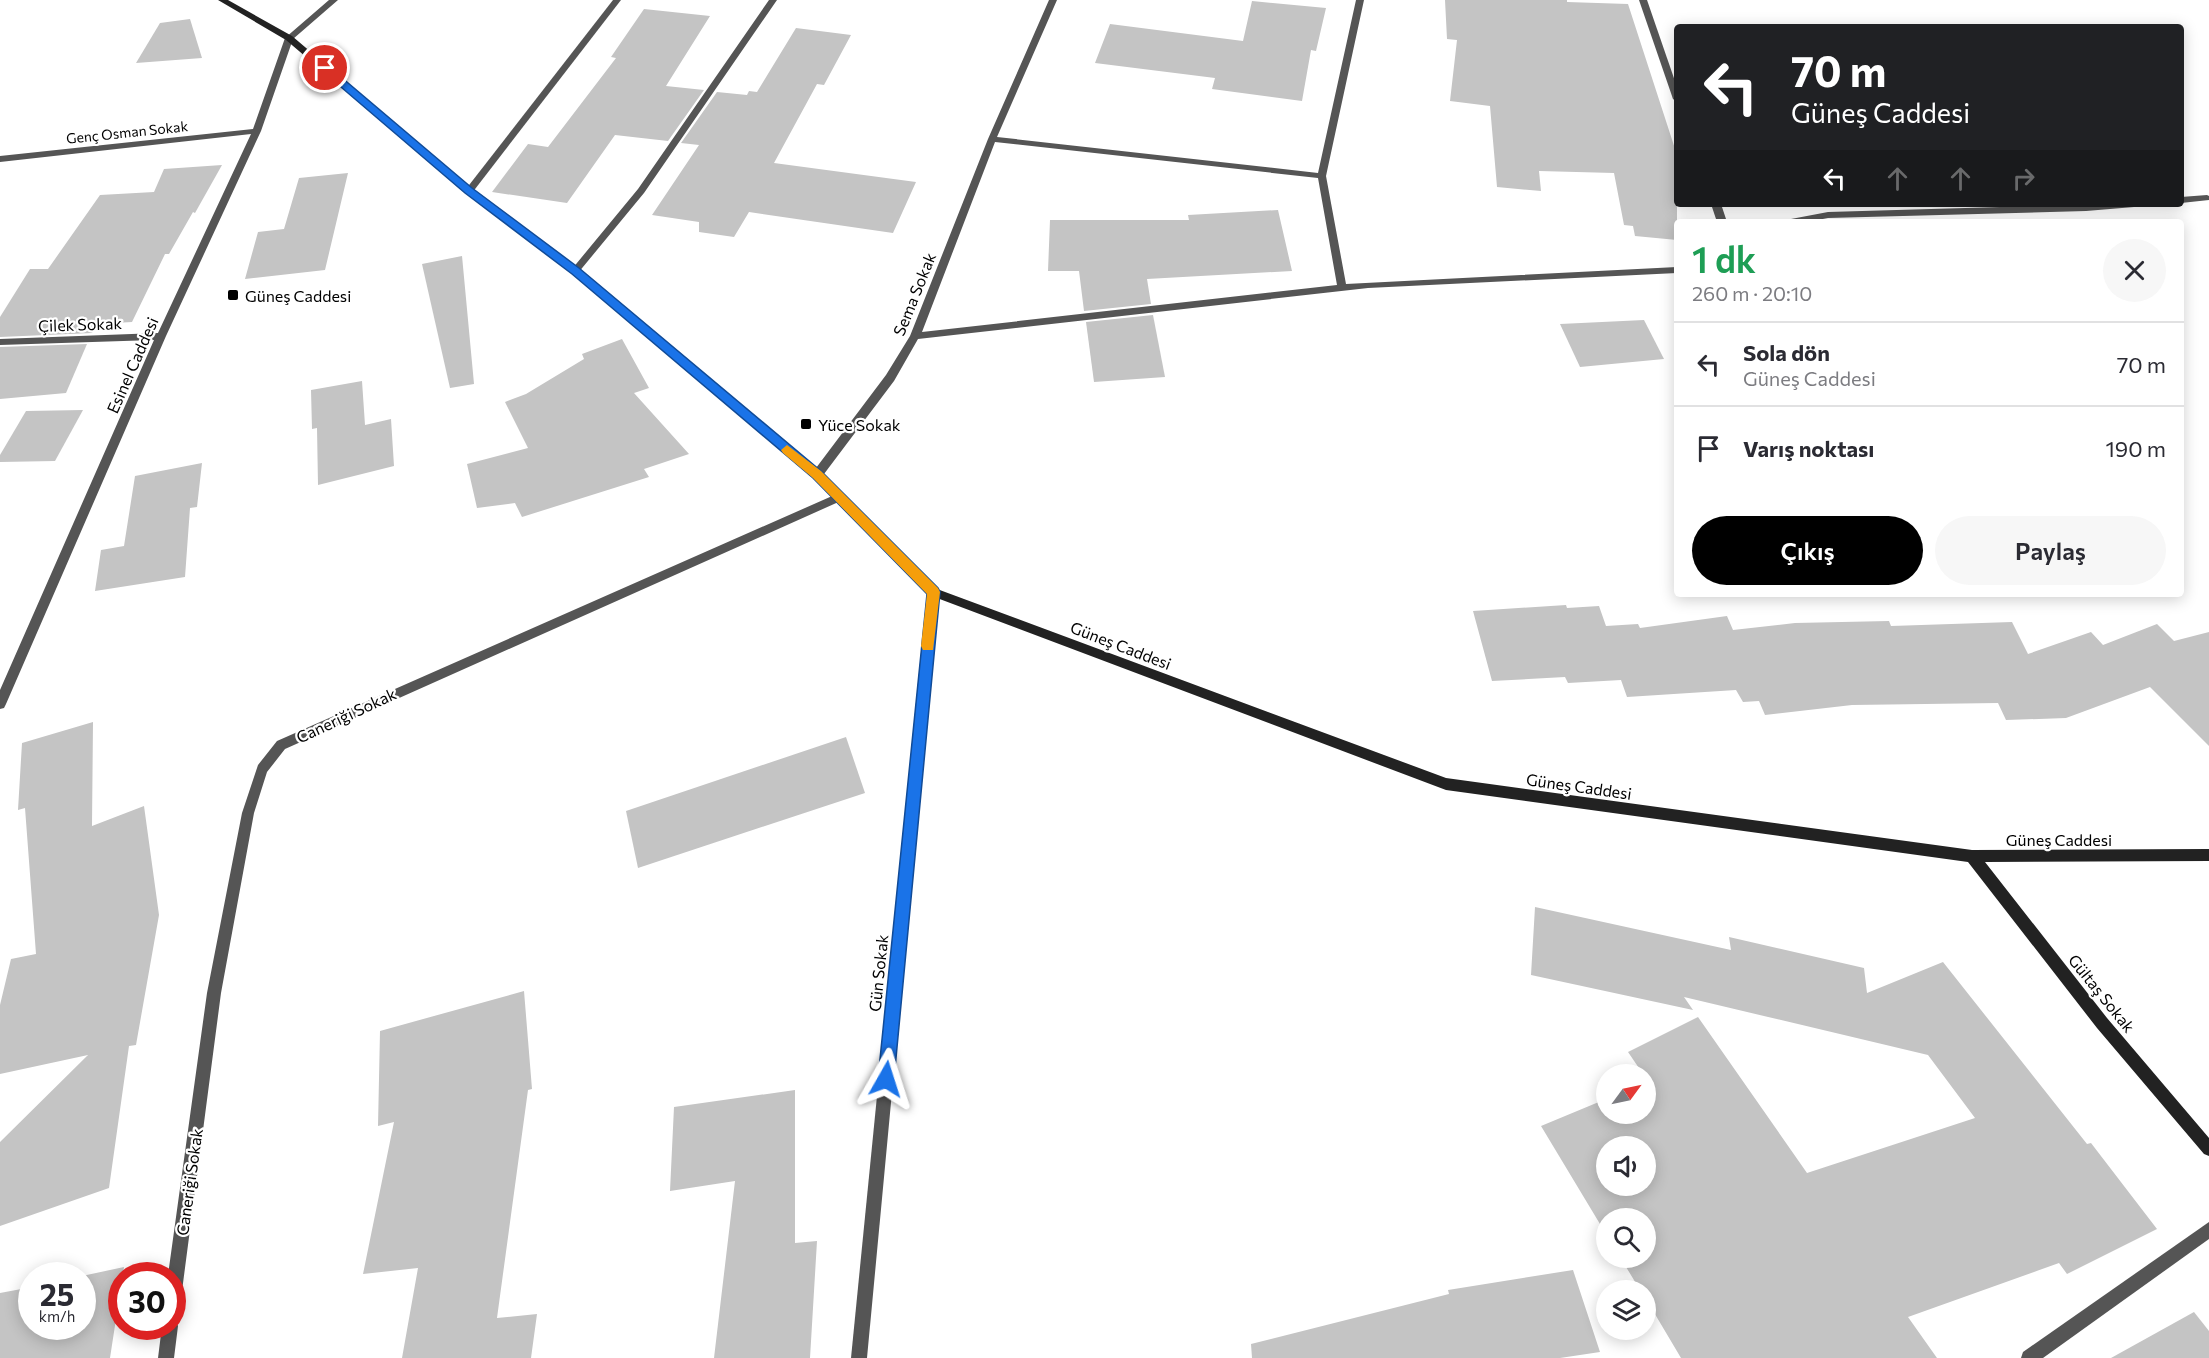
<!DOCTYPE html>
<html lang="tr">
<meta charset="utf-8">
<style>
:root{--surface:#fff;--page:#f7f7f7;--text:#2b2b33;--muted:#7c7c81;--line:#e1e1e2;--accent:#000}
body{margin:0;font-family:Commissioner,sans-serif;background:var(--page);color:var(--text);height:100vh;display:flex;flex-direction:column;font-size:22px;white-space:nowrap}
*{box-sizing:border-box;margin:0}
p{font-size:20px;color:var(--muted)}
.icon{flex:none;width:33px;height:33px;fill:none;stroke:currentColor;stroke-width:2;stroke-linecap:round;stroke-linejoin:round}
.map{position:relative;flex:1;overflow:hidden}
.details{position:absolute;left:1674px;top:219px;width:510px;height:378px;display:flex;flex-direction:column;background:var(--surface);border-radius:6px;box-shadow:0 3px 15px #0003}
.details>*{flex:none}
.top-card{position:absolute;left:1674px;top:24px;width:510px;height:183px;border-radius:6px;box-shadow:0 3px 15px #0003;background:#202124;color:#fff;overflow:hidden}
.needle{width:39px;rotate:57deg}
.buttons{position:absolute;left:1596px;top:1064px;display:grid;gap:12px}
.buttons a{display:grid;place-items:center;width:60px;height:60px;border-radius:50%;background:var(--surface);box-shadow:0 3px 15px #0003;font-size:30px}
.speed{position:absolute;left:18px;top:1262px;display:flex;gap:12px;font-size:30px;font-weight:700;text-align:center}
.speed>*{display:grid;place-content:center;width:78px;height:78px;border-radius:50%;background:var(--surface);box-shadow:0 3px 15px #0003;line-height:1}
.speed small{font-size:15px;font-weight:400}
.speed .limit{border:9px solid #d22;background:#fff;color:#111}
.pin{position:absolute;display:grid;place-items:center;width:51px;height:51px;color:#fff;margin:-26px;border:3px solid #fff;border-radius:50%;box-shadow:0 2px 6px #0007}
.me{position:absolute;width:66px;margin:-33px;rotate:6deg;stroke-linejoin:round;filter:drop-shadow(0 0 4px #0008)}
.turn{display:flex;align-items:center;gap:21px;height:126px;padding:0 18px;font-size:27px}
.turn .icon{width:78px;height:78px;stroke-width:2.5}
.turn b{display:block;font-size:42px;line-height:51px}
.lanes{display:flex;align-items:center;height:57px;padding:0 18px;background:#0003;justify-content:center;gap:30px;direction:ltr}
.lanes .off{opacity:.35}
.round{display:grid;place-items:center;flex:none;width:63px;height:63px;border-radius:32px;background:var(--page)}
.head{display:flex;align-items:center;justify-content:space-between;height:102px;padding:0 18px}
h1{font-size:36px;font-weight:600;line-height:45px;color:#1e9e55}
.primary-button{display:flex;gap:12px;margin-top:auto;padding:12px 18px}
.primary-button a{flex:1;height:69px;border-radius:36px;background:var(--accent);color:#fff;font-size:24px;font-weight:600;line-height:69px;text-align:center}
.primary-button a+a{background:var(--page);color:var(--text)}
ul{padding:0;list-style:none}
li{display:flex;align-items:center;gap:18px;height:84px;padding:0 18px;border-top:2px solid var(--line)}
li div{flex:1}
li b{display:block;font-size:22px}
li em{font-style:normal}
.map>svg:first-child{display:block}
.building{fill:#c4c4c4;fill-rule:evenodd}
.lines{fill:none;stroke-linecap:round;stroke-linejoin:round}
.street{fill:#555;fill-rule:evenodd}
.secondary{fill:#222;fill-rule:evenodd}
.route{fill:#1a73e8;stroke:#114b97;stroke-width:1.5}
.slow{fill:#f59e0b}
.poi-dot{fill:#000;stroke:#fff;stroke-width:2}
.labels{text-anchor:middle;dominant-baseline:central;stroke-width:4.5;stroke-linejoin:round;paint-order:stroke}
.far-street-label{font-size:14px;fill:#000;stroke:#fff}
.street-label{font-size:16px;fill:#000;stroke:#fff}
.poi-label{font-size:16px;fill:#000;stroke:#fff;text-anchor:start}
</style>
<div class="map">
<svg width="2209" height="1358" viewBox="0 0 2209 1358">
<rect width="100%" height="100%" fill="#fff"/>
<!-- building -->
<g class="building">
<path d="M1445,0H1567V2L1628,4L1677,155V240L1635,236L1633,226L1624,225L1614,173L1539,171L1541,191L1497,187L1490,106L1450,101L1457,40L1447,39Z"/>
<path d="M1252,1L1326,8L1316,51L1311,50L1302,101L1212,89L1215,78L1095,63L1110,24L1243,41Z"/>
<path d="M644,9L710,16L666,86L704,90L668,141L615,135L567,203L492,192L528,144L548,147L616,58L611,57Z"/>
<path d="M190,19L202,58L136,63L160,23Z"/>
<path d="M796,28L851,35L824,85L817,84L774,163L916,182L893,233L749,212L734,237L699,232V222L652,215L699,145L681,143L717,92L747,95L749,91L757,92Z"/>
<path d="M222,165L195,213L193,212L169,254H165L132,322L96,324L92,333L0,337V317L30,269H48L100,195L154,192L164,169Z"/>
<path d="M348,173L325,270L245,279L258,232L284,229L299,178Z"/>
<path d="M1278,210L1292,271L1147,279L1151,304L1084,311L1079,271H1048L1050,220H1189L1188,215Z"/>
<path d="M462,256L474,384L450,388L422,264Z"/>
<path d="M1153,315L1165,377L1094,382L1086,322Z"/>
<path d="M1644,320L1664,359L1580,367L1560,324Z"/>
<path d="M622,339L649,388L634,393L689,454L644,469L649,477L522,517L515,503L477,508L467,464L528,448L505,402L526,394L584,359L582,354Z"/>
<path d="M87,344L66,393L0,399V347Z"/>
<path d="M362,381L365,425L391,419L394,466L318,485L317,428L312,429L311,390Z"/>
<path d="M83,410L55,461L0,462V455L26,411Z"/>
<path d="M202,463L197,507L190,508L185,577L95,591L101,550L124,546L135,476Z"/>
<path d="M1566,605L1567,608L1599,606L1606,626L1638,624L1640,628L1727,616L1733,630L1795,623L1889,621L1891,626L2012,622L2028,654L2091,632L2103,645L2157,624L2174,641L2209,632V746L2150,687L2066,718L2006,720L1998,703L1852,705L1765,715L1759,701L1743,702L1736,690L1627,697L1621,680L1568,683L1565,677L1492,681L1473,611Z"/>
<path d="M93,722L92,826L144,806L159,915L136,1045L129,1046L109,1188L0,1226V1142L88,1055L0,1074V1005L11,959L36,954L25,808L18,810L22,743Z"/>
<path d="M846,737L865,793L638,868L626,811Z"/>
<path d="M1535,907L1731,950L1729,937L1864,968L1867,993L1943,962L2087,1144L2091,1143L2157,1229L2067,1274L2059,1263L1908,1317L1937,1358H1681L1646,1299V1290H1640L1620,1257H1646V1218H1606V1234L1541,1126L1606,1099V1113H1646V1083L1648,1082L1646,1074H1643L1628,1052L1698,1017L1807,1173L1975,1118L1928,1055L1684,997L1693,1010L1531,975ZM1606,1146H1646V1185H1606Z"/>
<path d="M524,991L532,1089L528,1090L497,1318L537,1314L531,1358H402L418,1268L363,1274L394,1122L378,1126L380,1031Z"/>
<path d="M795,1090V1243L817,1241L810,1358H714L735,1181L670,1191L674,1107Z"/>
<path d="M124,1267L110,1358H0V1293L32,1287V1326H82V1276Z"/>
<path d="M1573,1270L1600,1352L1560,1358H1252L1251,1344L1449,1294L1448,1290Z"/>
<path d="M2194,1312L2209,1331V1358H2111Z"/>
</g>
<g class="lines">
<!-- street -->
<g class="street">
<path d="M329,0H338L293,39L261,131L166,336L6,704L4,708L0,709V690L154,340L0,345V339L158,333L251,134L0,162V156L253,129L285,38Z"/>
<path d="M613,0H621L472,193H466V189Z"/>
<path d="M769,0H777L644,193L578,273H572V269L638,189Z"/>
<path d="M1049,0H1057L997,137L1318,173L1356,0H1364L1326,176L1346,284L1677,267V273L1368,288L918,339L894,381L821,478H813L812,475L813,472L886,375L910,336L988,139ZM995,142L1318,178L1337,285L922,332Z"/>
<path d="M1639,0H1647L1677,87V102L1673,99Z"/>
<path d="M2207,195L2209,196V200L2181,203V197Z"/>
<path d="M1711,204H1721L1727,222H1717Z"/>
<path d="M2099,204H2139L2134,207L2086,211L1828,218L1807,222H1786L1791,219L1828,212Z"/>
<path d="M839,493L843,494L844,497L843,500L285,749L267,772L254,813L221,993L180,1306L178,1312L172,1314V1275H168L207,993L242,813L258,765L277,741Z"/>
<path d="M933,587L939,592L867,1358H851L927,592Z"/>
<path d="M2209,1222V1239L2043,1358H2021L2023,1352Z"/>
<path d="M172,1319L176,1320L178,1326L174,1358H158L162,1326H172Z"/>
</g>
<!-- secondary -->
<path class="secondary" d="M218,0H228L292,36L472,189L578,269L821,472L937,589L1446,778L1972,850L2209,849V861L1985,862L2107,1018L2209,1138V1156L2204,1154L2097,1028L1968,862L1446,790L929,595L813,478L572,273L466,193L286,40Z"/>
</g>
<!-- route -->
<path class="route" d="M321,66H328L472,188L579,268L821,471L938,588L940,592L894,1079L892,1085L886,1088L880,1085L878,1079L927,594L813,478L572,274L465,193L321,70Z"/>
<!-- slow -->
<path class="slow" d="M787,445L821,471L938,588L940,592L933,650H923L921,646L927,594L813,478L783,453L781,450Z"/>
<!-- markers -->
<g class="poi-dot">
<rect x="227" y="289" width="12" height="12" rx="3"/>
<rect x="800" y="418" width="12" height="12" rx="3"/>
</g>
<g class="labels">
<!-- far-street labels -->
<g class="far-street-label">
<text transform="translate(127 132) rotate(-6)">Genç Osman Sokak</text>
</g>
<!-- street labels -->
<g class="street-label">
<text transform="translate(914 294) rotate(-68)">Sema Sokak</text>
<text transform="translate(80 324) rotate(-2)">Çilek Sokak</text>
<text transform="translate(132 365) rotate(-66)">Esinel Caddesi</text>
<text transform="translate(1121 645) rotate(21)">Güneş Caddesi</text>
<text transform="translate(346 715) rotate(-25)">Caneriği Sokak</text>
<text transform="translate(1579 786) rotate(8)">Güneş Caddesi</text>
<text x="2059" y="839">Güneş Caddesi</text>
<text transform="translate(878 973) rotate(-84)">Gün Sokak</text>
<text transform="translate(2102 993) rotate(51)">Gültaş Sokak</text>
<text transform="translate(189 1182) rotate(-82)">Caneriği Sokak</text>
</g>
<!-- poi labels -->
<g class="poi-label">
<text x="245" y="295">Güneş Caddesi</text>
<text x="818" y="424">Yüce Sokak</text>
</g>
</g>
</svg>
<div class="buttons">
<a><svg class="needle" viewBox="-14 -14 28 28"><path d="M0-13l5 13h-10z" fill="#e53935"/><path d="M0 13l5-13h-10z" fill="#7c7c81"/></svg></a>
<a><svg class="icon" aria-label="sound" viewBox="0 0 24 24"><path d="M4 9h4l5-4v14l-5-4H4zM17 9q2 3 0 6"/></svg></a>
<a><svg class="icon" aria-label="search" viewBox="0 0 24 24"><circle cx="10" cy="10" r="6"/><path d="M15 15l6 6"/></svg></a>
<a><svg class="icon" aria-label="layers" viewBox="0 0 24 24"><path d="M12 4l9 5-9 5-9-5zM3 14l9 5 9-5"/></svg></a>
</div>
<div class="speed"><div>25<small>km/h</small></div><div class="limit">30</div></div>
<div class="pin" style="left:325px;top:68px;background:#d93025"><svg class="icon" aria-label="arrive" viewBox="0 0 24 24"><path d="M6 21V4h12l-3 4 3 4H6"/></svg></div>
<svg class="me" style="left:886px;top:1079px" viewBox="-20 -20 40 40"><path d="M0-17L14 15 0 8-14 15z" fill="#1a73e8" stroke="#fff" stroke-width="4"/></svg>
<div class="top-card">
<div class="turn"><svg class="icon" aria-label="left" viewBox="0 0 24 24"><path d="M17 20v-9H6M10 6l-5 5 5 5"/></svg><div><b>70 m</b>Güneş Caddesi</div></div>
<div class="lanes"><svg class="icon" aria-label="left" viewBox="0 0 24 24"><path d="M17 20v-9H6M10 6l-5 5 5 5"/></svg><svg class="icon off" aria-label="ahead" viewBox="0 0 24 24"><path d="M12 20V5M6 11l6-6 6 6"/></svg><svg class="icon off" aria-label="ahead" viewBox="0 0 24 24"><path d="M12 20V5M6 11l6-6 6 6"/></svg><svg class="icon off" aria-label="right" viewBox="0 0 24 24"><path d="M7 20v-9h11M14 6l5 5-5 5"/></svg></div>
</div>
<section class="details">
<div class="head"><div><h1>1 dk</h1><p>260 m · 20:10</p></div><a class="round"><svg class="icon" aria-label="close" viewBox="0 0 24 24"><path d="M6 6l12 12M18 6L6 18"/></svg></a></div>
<ul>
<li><svg class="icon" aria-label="left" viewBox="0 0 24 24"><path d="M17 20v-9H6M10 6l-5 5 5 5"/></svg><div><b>Sola dön</b><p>Güneş Caddesi</p></div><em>70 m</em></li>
<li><svg class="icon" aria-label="arrive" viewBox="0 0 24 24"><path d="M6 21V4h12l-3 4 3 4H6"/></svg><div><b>Varış noktası</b></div><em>190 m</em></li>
</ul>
<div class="primary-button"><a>Çıkış</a><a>Paylaş</a></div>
</section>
</div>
